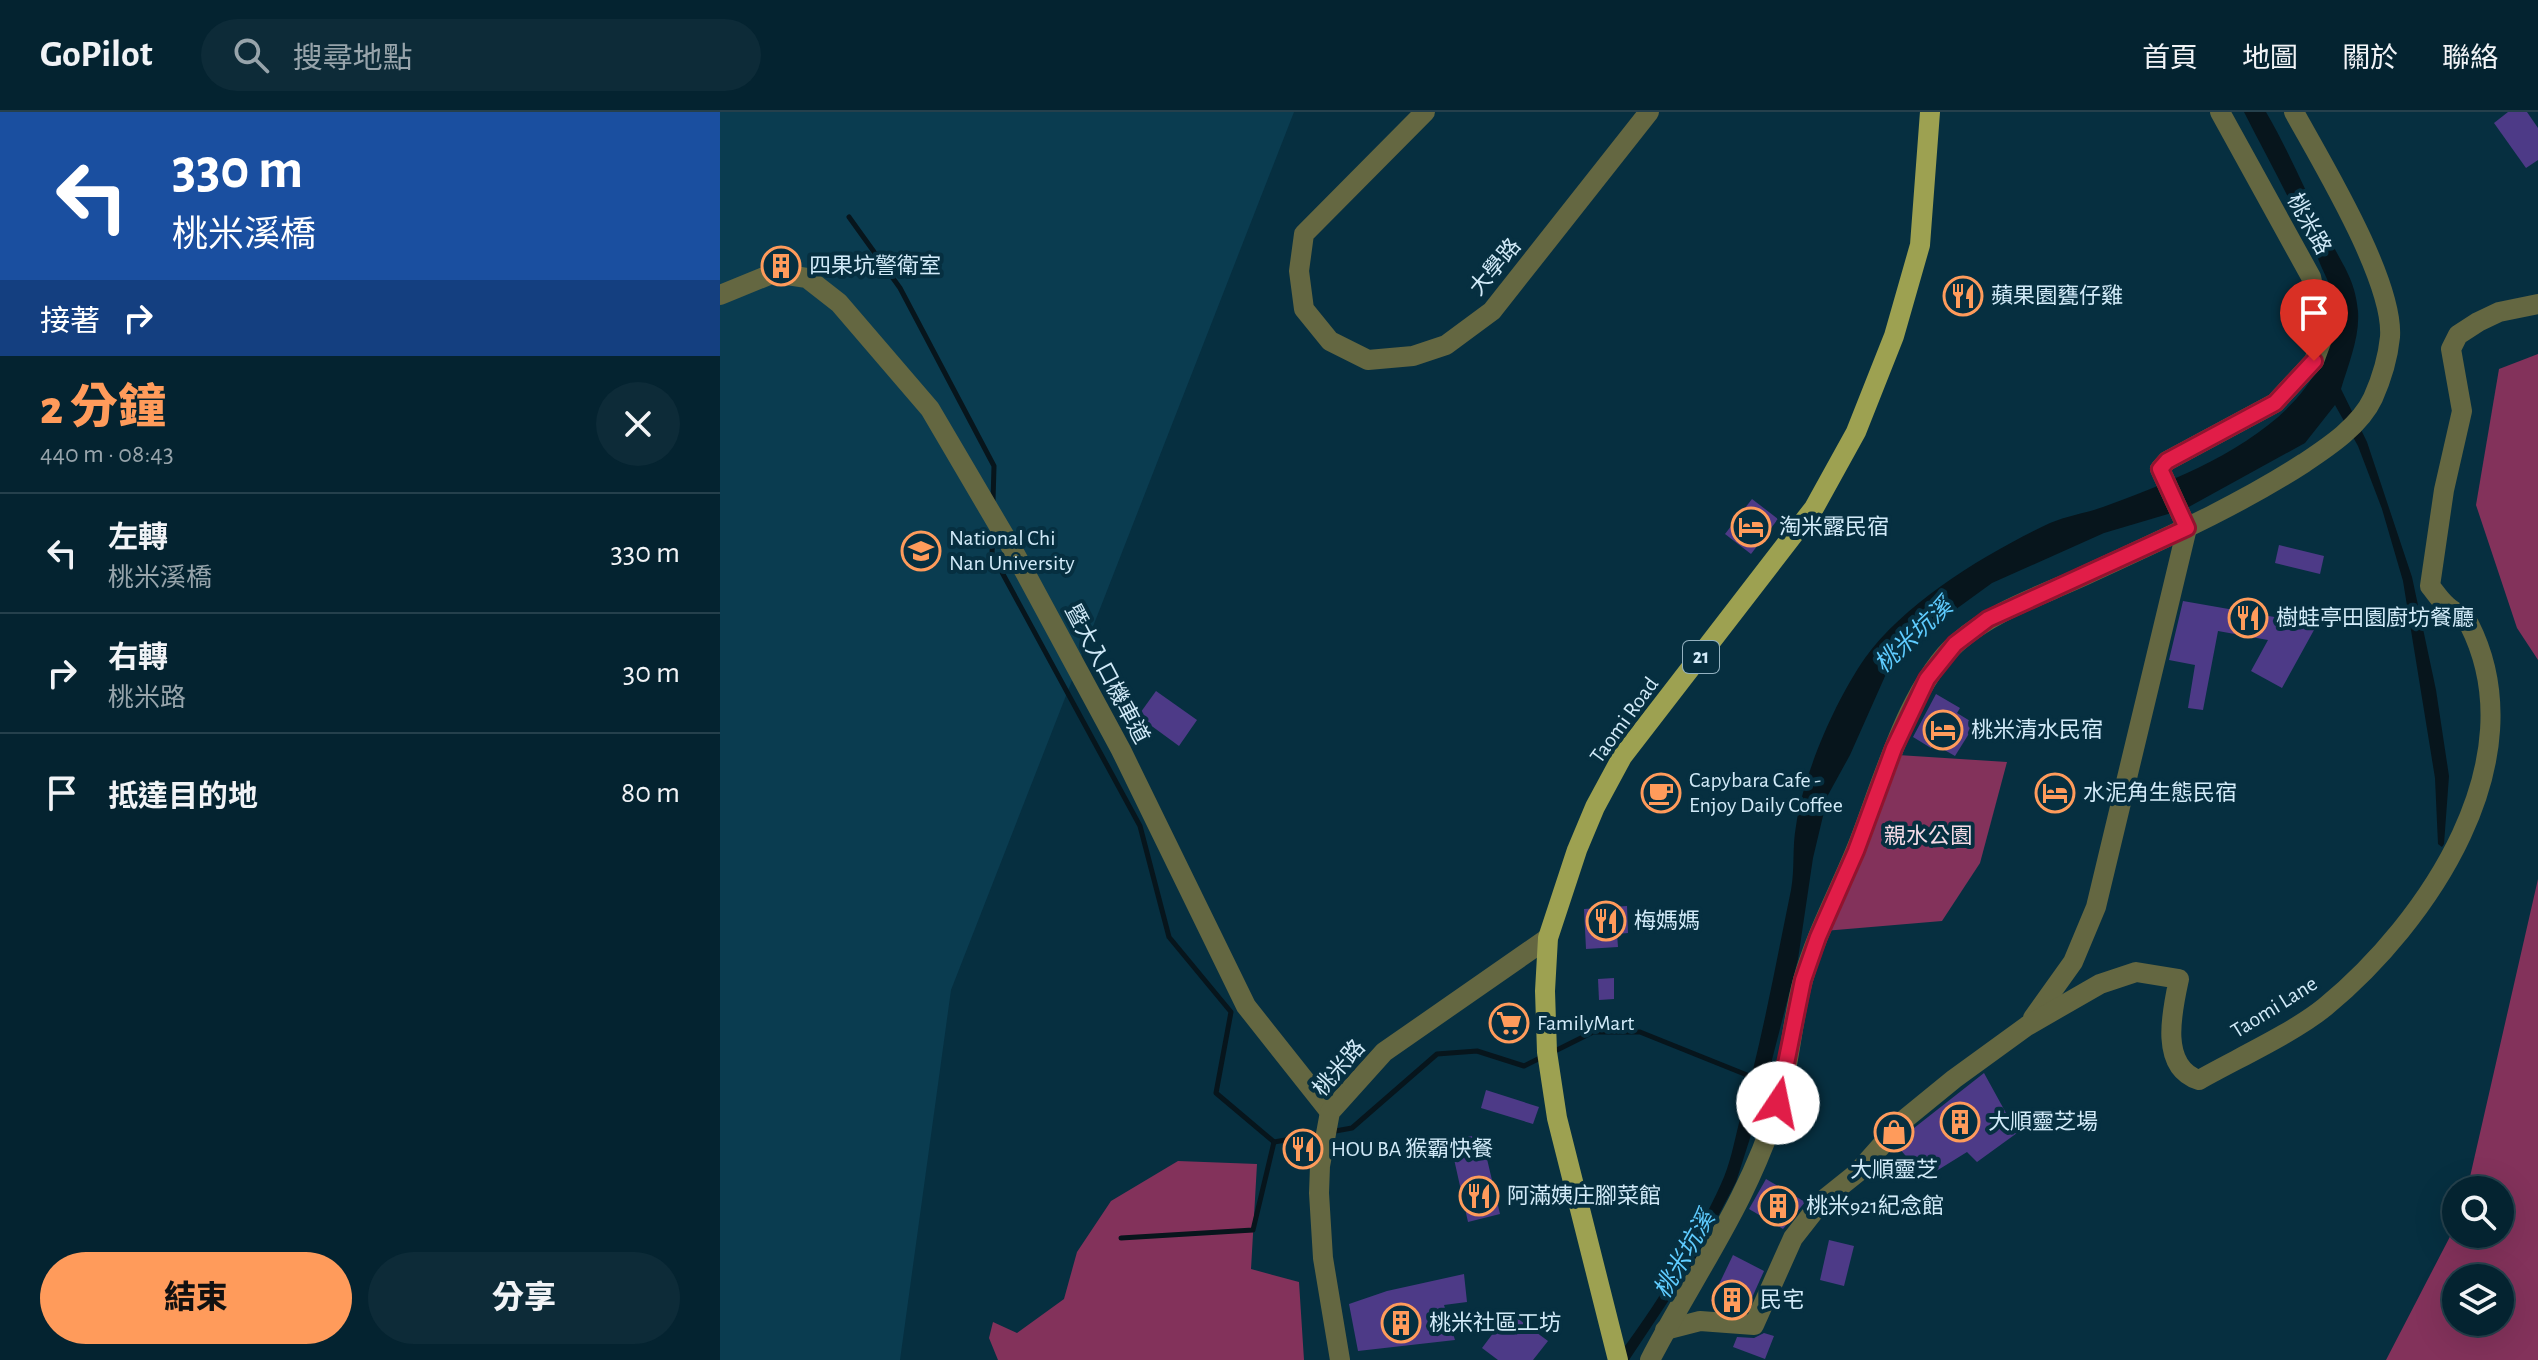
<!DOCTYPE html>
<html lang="zh-TW">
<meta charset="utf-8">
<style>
:root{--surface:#042330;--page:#0d2b38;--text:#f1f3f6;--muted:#97a4ab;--line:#25404c;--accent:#ff9b5b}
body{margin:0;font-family:"Alegreya Sans","Noto Sans TC",sans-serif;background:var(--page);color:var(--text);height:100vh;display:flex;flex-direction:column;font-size:30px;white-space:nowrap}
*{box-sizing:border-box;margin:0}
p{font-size:26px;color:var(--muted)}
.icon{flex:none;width:44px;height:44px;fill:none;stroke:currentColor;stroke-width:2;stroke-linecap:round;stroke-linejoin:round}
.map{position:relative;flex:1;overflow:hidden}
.drawer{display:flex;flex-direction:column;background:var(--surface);width:720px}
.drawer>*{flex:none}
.top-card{background:#1a4fa0;color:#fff;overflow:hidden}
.fabs{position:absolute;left:1722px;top:1064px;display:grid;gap:16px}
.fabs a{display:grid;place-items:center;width:72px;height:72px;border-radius:50%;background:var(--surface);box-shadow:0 8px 32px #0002,0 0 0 2px var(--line);font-size:40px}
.pin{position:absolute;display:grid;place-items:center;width:68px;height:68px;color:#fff;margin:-82px -34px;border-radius:50% 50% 50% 0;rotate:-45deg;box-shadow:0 0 8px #0007}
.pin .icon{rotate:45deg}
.me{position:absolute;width:88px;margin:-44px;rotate:11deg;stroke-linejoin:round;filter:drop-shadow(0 0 6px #0008)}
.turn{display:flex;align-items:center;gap:28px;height:168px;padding:0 40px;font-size:36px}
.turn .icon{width:104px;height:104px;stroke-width:2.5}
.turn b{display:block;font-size:56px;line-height:68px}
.then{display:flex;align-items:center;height:76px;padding:0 40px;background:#0003;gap:16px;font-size:30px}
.round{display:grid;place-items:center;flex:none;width:84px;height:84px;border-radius:42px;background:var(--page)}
.summary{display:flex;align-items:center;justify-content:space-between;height:136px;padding:0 40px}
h1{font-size:48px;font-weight:800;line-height:60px;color:var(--accent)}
.cta{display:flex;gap:16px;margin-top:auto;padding:16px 40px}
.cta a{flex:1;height:92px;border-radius:48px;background:var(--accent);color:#111;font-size:32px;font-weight:800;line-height:92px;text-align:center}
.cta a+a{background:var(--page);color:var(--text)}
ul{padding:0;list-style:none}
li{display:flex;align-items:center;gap:24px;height:120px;padding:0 40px;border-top:2px solid var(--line)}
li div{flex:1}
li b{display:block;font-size:30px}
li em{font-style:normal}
header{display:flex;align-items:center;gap:48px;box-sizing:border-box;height:112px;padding:0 40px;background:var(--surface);border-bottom:2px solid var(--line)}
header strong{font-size:38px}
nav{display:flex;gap:44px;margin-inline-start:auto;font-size:28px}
.search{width:560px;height:72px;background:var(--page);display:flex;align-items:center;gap:20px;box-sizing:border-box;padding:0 28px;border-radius:44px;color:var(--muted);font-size:30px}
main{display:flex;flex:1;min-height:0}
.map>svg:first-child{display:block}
.built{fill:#0a3c50}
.green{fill:#83325b;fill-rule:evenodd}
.water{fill:#07151c}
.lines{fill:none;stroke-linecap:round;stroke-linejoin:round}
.stream{stroke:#07151c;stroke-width:5}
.building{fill:#4d3a87}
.minor{stroke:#646741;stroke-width:20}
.major{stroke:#9da151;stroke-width:20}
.route-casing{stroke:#92132f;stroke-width:20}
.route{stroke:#e11d48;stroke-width:14}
.labels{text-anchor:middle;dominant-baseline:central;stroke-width:8;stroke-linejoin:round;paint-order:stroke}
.shield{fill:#062f40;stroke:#94b2c1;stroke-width:2}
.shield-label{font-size:20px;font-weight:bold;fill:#d1eaf8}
.street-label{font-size:22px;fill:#d1eaf8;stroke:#062f40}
.poi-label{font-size:22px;fill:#d1eaf8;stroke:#062f40;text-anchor:start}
.park-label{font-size:22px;fill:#f5dbe6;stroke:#062f40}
.water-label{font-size:24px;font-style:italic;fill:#5fccff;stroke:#062f40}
</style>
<header>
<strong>GoPilot</strong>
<div class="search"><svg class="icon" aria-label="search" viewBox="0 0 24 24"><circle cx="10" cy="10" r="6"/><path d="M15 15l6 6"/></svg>搜尋地點</div>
<nav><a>首頁</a><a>地圖</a><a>關於</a><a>聯絡</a></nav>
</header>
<main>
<section class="drawer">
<div class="top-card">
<div class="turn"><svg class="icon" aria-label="left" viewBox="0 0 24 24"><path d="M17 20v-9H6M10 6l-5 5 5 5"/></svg><div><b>330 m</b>桃米溪橋</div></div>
<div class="then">接著<svg class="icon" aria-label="right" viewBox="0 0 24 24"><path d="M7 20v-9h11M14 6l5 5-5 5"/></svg></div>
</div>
<div class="summary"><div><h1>2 分鐘</h1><p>440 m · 08:43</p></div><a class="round"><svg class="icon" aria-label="close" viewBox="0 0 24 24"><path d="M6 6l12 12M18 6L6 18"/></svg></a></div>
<ul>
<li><svg class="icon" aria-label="left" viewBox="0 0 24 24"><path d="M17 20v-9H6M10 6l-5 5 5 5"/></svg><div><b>左轉</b><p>桃米溪橋</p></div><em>330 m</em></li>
<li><svg class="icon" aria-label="right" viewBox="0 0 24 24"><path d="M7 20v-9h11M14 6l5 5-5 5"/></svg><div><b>右轉</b><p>桃米路</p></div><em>30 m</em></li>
<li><svg class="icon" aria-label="arrive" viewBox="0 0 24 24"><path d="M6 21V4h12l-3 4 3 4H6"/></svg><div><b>抵達目的地</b></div><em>80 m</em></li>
</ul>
<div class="cta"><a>結束</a><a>分享</a></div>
</section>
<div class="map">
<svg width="1818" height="1248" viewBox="0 0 1818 1248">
<rect width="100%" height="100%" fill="#062f40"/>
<!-- built -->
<path class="built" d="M0,0H574L231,878L180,1248H0Z"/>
<!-- green -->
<g class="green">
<path d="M1818,242V548L1797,516L1756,393L1779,257Z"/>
<path d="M1178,643L1287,650L1260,751L1222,809L1104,819Z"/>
<path d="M1818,767V1248H1666L1736,1113V1122H1780V1078H1747ZM1780,1166V1210H1736V1166Z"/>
<path d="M458,1049L537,1052L531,1157L579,1170L584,1248H278L269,1226L273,1210L297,1221L344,1187L357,1140L391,1089Z"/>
</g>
<!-- water -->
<path class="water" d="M1524,0H1546C1570,41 1587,84 1609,126C1623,154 1635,167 1638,199C1640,225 1628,253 1621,277L1647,330L1692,465L1716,578L1729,664L1724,732L1722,735L1718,732L1715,666L1683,469L1662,397L1638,334L1615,293L1585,331L1465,397L1384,421L1272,471L1210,516L1166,562L1130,643L1108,683L1093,746L1078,847L1039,998L1016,1070L973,1152L909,1248H894C932,1201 976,1127 1001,1072C1010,1053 1014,1031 1019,1011C1041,934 1055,856 1071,778C1075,757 1072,735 1076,714C1083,663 1115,589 1145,546C1185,490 1268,440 1330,411C1347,404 1366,401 1383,395C1474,361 1621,306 1613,186C1612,174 1603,160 1599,149C1576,98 1549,49 1524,0Z"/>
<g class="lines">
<!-- stream -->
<g class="stream">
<path d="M129,105L180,176L274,354L273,389"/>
<path d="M273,419L272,442L420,714L449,825L511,900L496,981L554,1030L600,1022"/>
<path d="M833,940L873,920H920L1037,967"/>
<path d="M610,1020L632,1016L717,942L757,939L804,954L824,944"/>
<path d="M401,1126L533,1118L554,1030"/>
</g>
</g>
<!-- building -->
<g class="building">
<path d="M1788,0H1807L1818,16V48L1806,56L1774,11Z"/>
<path d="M1032,387L1058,407L1031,442L1005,422Z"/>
<path d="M1559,433L1604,444L1600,462L1555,451Z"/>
<path d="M1463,489L1560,506L1563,500L1594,518L1562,576L1531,559L1548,528L1498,519L1483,598L1468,596L1475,553L1449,548Z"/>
<path d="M436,579L477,608L459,634L418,604Z"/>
<path d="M1216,582L1240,596L1237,601L1255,612L1235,644L1214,632L1211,636L1193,625Z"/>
<path d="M907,794L908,821L897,822L898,835L866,837L864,797Z"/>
<path d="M894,866V887L879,888L878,867Z"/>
<path d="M800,899L802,920L778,922L777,902Z"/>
<path d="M1264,961L1297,1021L1257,1050L1247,1040L1205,1066L1178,1035L1194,1016Z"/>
<path d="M766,978L819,995L813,1012L761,996Z"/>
<path d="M752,1024L753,1032L763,1030L780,1102L748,1110L730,1029Z"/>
<path d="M1046,1067L1085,1090L1063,1117L1029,1097Z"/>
<path d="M1109,1128L1134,1134L1124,1174L1100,1168Z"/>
<path d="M1013,1143L1044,1159L1026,1199L1009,1198L991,1189Z"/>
<path d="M744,1162L747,1190L724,1193L735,1228L638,1239L629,1192L667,1179Z"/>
<path d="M789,1200L828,1229L813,1248H778L762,1236Z"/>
<path d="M1044,1221L1054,1224L1045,1247L1013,1235L1017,1225L1034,1226Z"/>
</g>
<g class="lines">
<!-- minor -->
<g class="minor">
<path d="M705,0L584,122L579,159L584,197L610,229L648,248L693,244L726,233L772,199L929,0"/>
<path d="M0,183L54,161L87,166L119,191L210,297L294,440L401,638L526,894L610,1000"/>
<path d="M1313,906L1353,850L1376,795L1467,416L1440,357L1447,349L1555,291L1594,249L1601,230L1602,212L1591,165L1500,0"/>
<path d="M945,1218L980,1209L1034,1213L1073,1126L1102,1089L1137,1061L1185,1007L1234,967L1307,914L1380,872L1416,860L1459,867C1452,899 1439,955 1479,968C1516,947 1573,921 1605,895C1708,810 1818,648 1749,512C1744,503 1733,500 1726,493C1720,488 1715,480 1710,474L1724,378L1742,299L1731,237L1738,223L1758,210L1779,200L1818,192"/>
<path d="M620,1248L603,1146L599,1081L600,1054L610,1000L664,940L828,826"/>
<path d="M930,1248C975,1161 1029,1089 1058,992C1070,952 1072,908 1083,868C1096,821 1119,780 1137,735C1161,675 1189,572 1238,530C1272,500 1317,485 1357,467C1434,431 1513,397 1584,351C1608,335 1640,314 1653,286C1661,268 1668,245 1670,225C1674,169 1602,51 1574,0"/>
</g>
<!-- major -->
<path class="major" d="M898,1248L837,1006L827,940L825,879L828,826L857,738L875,695L902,645L1094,396L1136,320L1174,224L1200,133L1210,0"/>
</g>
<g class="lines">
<defs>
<path id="route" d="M1058,991L1083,868L1098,825L1136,739L1174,636L1207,567L1235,532L1268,507L1467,416L1440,357L1447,349L1555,291L1594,249"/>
</defs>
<!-- route casing -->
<use href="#route" class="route-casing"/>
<!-- route -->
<use href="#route" class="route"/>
</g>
<!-- icons -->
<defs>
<symbol id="building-ring" viewBox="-11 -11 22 22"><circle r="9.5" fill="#062f40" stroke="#ff9b5b" stroke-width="1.5"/><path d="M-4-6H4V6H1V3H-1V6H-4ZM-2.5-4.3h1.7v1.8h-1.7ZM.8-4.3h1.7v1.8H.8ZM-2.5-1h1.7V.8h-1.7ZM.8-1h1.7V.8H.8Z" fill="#ff9b5b"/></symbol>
<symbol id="restaurant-ring" viewBox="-11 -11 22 22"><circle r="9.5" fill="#062f40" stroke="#ff9b5b" stroke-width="1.5"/><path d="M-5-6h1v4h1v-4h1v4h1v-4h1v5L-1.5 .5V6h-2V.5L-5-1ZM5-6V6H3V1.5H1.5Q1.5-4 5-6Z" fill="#ff9b5b"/></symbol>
<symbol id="hotel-ring" viewBox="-11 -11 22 22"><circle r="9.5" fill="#062f40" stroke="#ff9b5b" stroke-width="1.5"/><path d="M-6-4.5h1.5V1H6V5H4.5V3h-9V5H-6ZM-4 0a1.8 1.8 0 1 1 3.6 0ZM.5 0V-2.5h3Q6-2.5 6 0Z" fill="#ff9b5b"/></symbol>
<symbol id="university-ring" viewBox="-11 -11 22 22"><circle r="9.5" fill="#062f40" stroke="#ff9b5b" stroke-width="1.5"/><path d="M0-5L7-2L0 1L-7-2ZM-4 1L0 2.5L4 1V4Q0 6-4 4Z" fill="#ff9b5b"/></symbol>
<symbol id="cafe-ring" viewBox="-11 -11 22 22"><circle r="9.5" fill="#062f40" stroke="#ff9b5b" stroke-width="1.5"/><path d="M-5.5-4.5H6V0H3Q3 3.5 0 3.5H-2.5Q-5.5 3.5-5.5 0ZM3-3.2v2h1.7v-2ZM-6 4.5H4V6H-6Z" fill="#ff9b5b"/></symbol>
<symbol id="supermarket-ring" viewBox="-11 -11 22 22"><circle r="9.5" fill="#062f40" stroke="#ff9b5b" stroke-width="1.5"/><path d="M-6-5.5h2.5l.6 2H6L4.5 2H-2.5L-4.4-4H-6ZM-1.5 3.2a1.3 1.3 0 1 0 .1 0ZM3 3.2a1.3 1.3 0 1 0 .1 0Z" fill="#ff9b5b"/></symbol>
<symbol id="shop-ring" viewBox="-11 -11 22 22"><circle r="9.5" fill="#062f40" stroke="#ff9b5b" stroke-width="1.5"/><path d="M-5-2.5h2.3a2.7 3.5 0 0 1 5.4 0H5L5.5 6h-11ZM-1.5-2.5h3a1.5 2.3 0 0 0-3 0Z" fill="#ff9b5b"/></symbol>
</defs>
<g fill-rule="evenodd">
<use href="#building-ring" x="39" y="132" width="44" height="44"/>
<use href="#restaurant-ring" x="1221" y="162" width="44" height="44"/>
<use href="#hotel-ring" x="1009" y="393" width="44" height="44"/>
<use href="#university-ring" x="179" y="417" width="44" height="44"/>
<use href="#restaurant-ring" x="1506" y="484" width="44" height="44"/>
<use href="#hotel-ring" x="1201" y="596" width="44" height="44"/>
<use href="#cafe-ring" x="919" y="659" width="44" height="44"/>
<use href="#hotel-ring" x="1313" y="659" width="44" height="44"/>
<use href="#restaurant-ring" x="864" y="787" width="44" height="44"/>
<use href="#supermarket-ring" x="767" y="889" width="44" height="44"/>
<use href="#building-ring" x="1218" y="988" width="44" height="44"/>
<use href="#shop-ring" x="1152" y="998" width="44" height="44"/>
<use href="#restaurant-ring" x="561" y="1015" width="44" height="44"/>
<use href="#restaurant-ring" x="737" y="1062" width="44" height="44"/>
<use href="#building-ring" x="1036" y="1072" width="44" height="44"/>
<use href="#building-ring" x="990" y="1166" width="44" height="44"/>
<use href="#building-ring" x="659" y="1189" width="44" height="44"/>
</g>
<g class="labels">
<!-- shield labels -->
<rect class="shield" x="963" y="529" width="36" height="32" rx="6"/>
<g class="shield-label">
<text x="981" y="545">21</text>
</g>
<!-- street labels -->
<g class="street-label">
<text transform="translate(1589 112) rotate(61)">桃米路</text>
<text transform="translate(775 155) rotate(-50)">大學路</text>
<text transform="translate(387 562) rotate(62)">暨大入口機車道</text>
<text transform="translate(904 608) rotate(-54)">Taomi Road</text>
<text transform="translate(1554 895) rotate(-32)">Taomi Lane</text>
<text transform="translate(619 956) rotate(-49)">桃米路</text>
</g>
<!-- poi labels -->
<g class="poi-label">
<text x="89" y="154">四果坑警衛室</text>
<text x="1271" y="184">蘋果園甕仔雞</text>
<text x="1059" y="415">淘米露民宿</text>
<text x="229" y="426">National Chi<tspan x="229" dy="25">Nan University</tspan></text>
<text x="1556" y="506">樹蛙亭田園廚坊餐廳</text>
<text x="1251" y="618">桃米清水民宿</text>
<text x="969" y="668">Capybara Cafe -<tspan x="969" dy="25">Enjoy Daily Coffee</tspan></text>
<text x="1363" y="681">水泥角生態民宿</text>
<text x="914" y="809">梅媽媽</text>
<text x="817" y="911">FamilyMart</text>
<text x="1268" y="1010">大順靈芝場</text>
<text x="611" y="1037">HOU BA 猴霸快餐</text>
<text x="1174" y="1058" text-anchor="middle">大順靈芝</text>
<text x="787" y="1084">阿滿姨庄腳菜館</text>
<text x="1086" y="1094">桃米921紀念館</text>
<text x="1040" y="1188">民宅</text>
<text x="709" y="1211">桃米社區工坊</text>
</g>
<!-- park labels -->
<g class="park-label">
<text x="1208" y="724">親水公園</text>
</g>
<!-- water labels -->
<g class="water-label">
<text transform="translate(1194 524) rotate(-43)">桃米坑溪</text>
<text transform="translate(965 1143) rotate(-60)">桃米坑溪</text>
</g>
</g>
</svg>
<div class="fabs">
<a><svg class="icon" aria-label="search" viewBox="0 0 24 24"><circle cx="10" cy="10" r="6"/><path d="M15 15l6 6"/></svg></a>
<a><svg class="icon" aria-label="layers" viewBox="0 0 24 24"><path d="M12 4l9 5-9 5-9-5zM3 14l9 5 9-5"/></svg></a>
</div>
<div class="pin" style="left:1594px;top:249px;background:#d93025"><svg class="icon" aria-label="arrive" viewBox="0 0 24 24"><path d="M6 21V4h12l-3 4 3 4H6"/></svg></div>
<svg class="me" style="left:1058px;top:991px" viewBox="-20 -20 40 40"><circle r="19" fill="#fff"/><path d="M0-13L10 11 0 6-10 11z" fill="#e11d48"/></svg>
</div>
</main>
